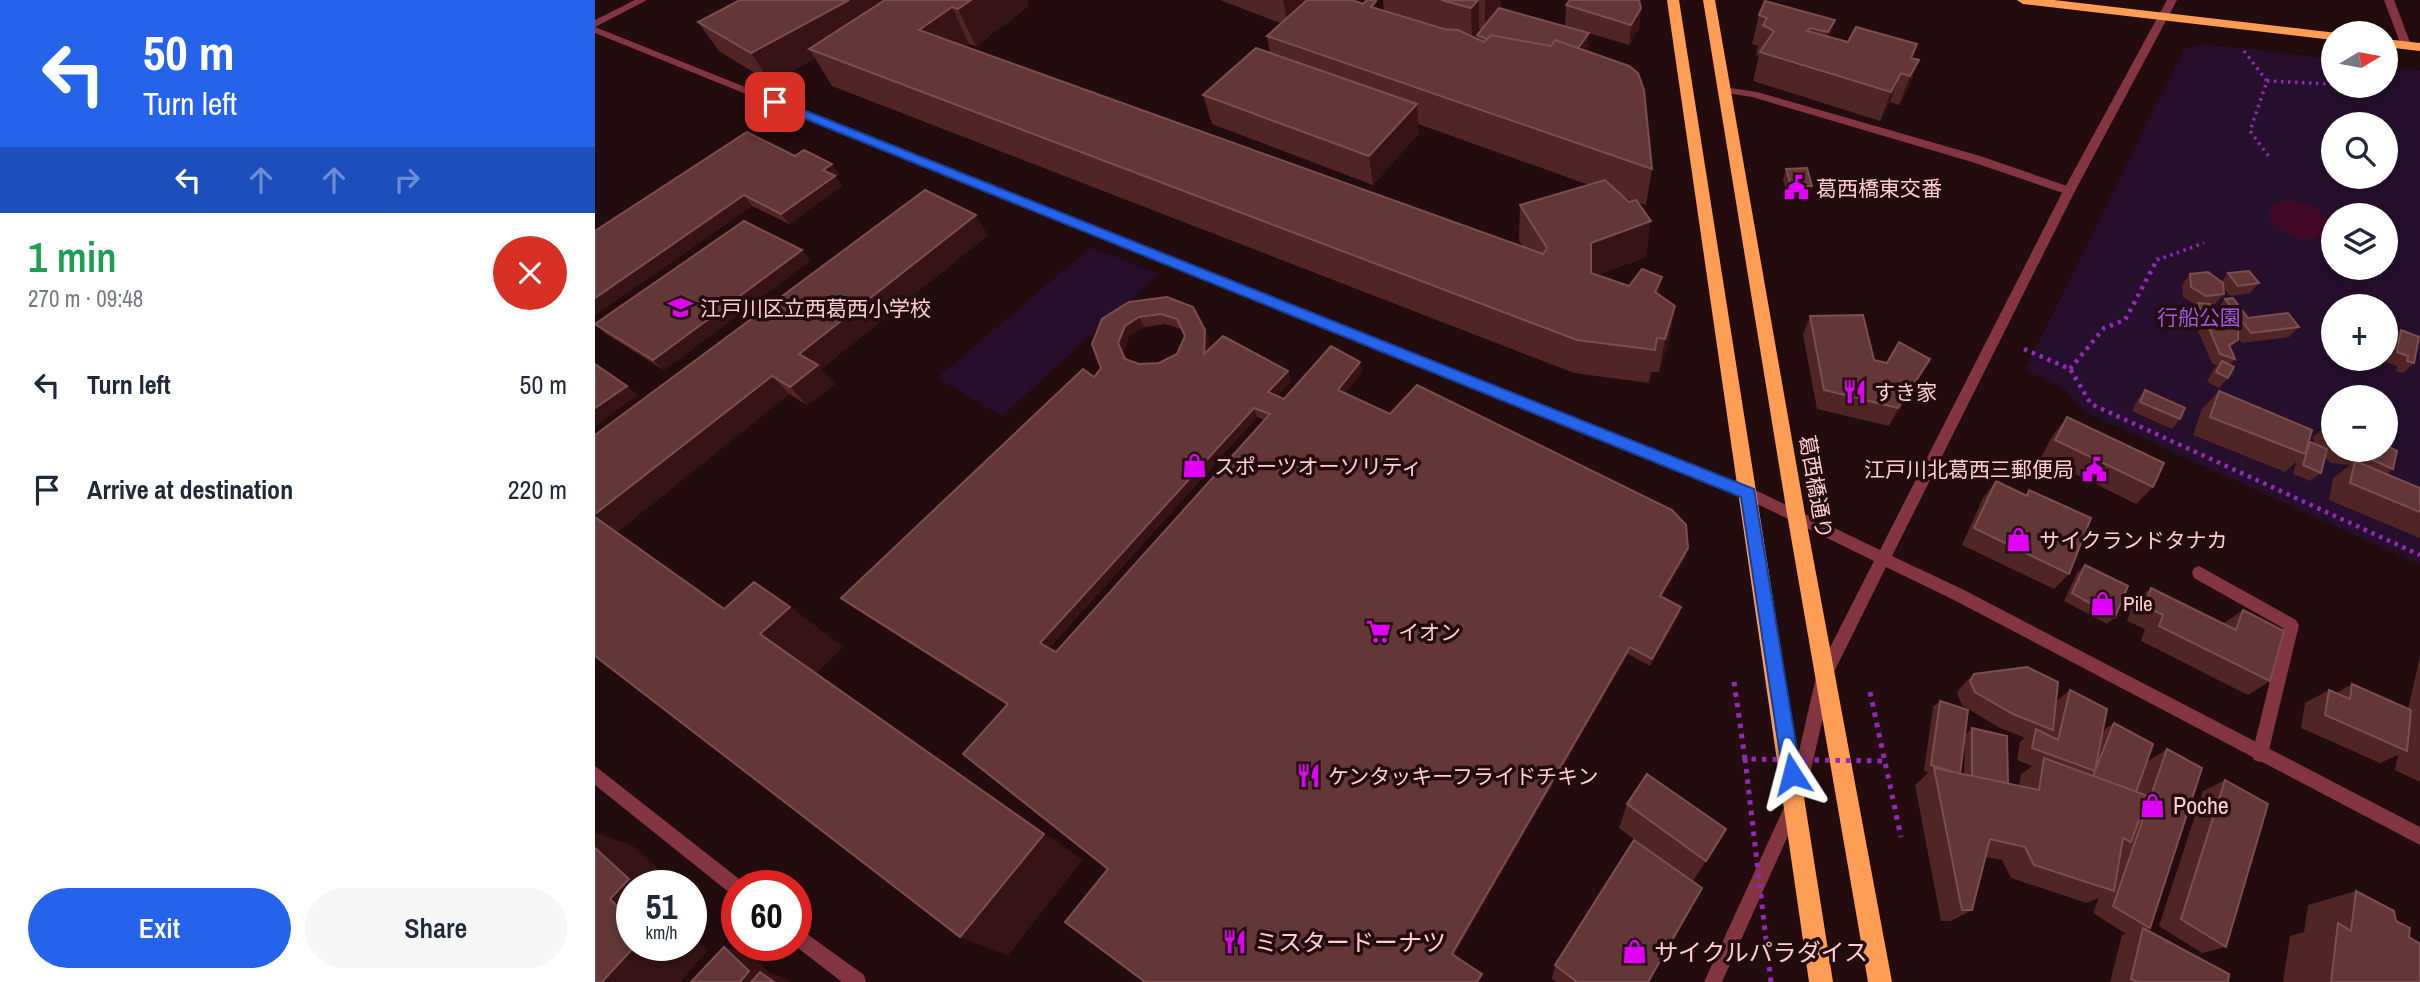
<!DOCTYPE html>
<meta charset="utf-8">
<style>
:root{--surface:#fff;--page:#f6f6f7;--text:#1f2937;--muted:#747a83;--accent:#2563eb}
body{margin:0;font-family:"Archivo Narrow","Noto Sans JP",sans-serif;background:var(--page);color:var(--text);height:100vh;display:flex;flex-direction:column;font-size:26px;white-space:nowrap}
*{box-sizing:border-box;margin:0}
p{font-size:23px;color:var(--muted)}
.icon{flex:none;width:38px;height:38px;fill:none;stroke:currentColor;stroke-width:2;stroke-linecap:round;stroke-linejoin:round}
.map{position:relative;flex:1;overflow:hidden}
.drawer{display:flex;flex-direction:column;background:var(--surface);width:595px}
.drawer>*{flex:none}
.guide{background:#2563eb;color:#fff;overflow:hidden}
.needle{width:46px;rotate:80deg}
.buttons{position:absolute;left:1726px;top:21px;display:grid;gap:14px}
.buttons a{display:grid;place-items:center;width:77px;height:77px;border-radius:50%;background:var(--surface);box-shadow:0 4px 10px #0003;font-size:35px}
.speed{position:absolute;left:21px;top:870px;display:flex;gap:14px;font-size:35px;font-weight:700;text-align:center}
.speed>*{display:grid;place-content:center;width:91px;height:91px;border-radius:50%;background:var(--surface);box-shadow:0 4px 10px #0003;line-height:1}
.speed small{font-size:18px;font-weight:400}
.speed .limit{border:10px solid #d22;background:#fff;color:#111}
.pin{position:absolute;display:grid;place-items:center;width:60px;height:60px;color:#fff;margin:-30px;border-radius:14px;box-shadow:0 4px 10px #0006}
.me{position:absolute;width:77px;margin:-38px;rotate:351deg;stroke-linejoin:round;filter:drop-shadow(0 0 5px #0008)}
.turn{display:flex;align-items:center;gap:24px;height:147px;padding:0 28px;font-size:32px}
.turn .icon{width:91px;height:91px;stroke-width:2.5}
.turn b{display:block;font-size:49px;line-height:60px}
.lanes{display:flex;align-items:center;height:66px;padding:0 28px;background:#0003;justify-content:center;gap:35px;direction:ltr}
.lanes .off{opacity:.35}
.round{display:grid;place-items:center;flex:none;width:74px;height:74px;border-radius:37px;background:var(--page)}
.head{display:flex;align-items:center;justify-content:space-between;height:119px;padding:0 28px}
h1{font-size:42px;font-weight:600;line-height:52px;color:#1e9e55}
.cta{display:flex;gap:14px;margin-top:auto;padding:14px 28px}
.cta a{flex:1;height:80px;border-radius:42px;background:var(--accent);color:#fff;font-size:28px;font-weight:600;line-height:80px;text-align:center}
.cta a+a{background:var(--page);color:var(--text)}
ul{padding:0;list-style:none}
li{display:flex;align-items:center;gap:21px;height:105px;padding:0 28px}
li div{flex:1}
li b{display:block;font-size:26px}
li em{font-style:normal}
main{display:flex;flex:1;min-height:0}
.map>svg:first-child{display:block}
.green{fill:#250f2c;fill-rule:evenodd}
.water{fill:#400727}
.lines{fill:none;stroke-linecap:round;stroke-linejoin:round}
.path-far2{stroke:#9229b7;stroke-width:3.5;stroke-dasharray:2.5 4.5;stroke-linecap:butt}
.path-far1{stroke:#9229b7;stroke-width:4.5;stroke-dasharray:3.5 5;stroke-linecap:butt}
.path{stroke:#9229b7;stroke-width:5;stroke-dasharray:4.5 6;stroke-linecap:butt}
.minor{fill:#833642;fill-rule:evenodd}
.tertiary{fill:#833642;fill-rule:evenodd}
.primary{fill:#ff9d54;fill-rule:evenodd}
.path-bridge{stroke:#9229b7;stroke-width:5;stroke-dasharray:4.5 6;stroke-linecap:butt}
.wall{fill:#502525;fill-rule:evenodd}
.shaded-wall{fill:#361314}
.building{fill:#633737;stroke:#7b4e50;stroke-width:2;fill-rule:evenodd}
.route{fill:#2563eb;stroke:#184099;stroke-width:2}
.labels{text-anchor:middle;dominant-baseline:central;stroke-width:7;stroke-linejoin:round;paint-order:stroke}
.poi-label{font-size:21px;fill:#ffcdd1;stroke:#220c0d;text-anchor:start}
.park-label{font-size:21px;fill:#a355e3;stroke:#220c0d}
.street-label{font-size:21px;fill:#ffcdd1;stroke:#220c0d}
.near-poi-label{font-size:24px;fill:#ffcdd1;stroke:#220c0d;text-anchor:start}
</style>
<main>
<section class="drawer">
<div class="guide">
<div class="turn"><svg class="icon" aria-label="left" viewBox="0 0 24 24"><path d="M17 20v-9H6M10 6l-5 5 5 5"/></svg><div><b>50 m</b>Turn left</div></div>
<div class="lanes"><svg class="icon" aria-label="left" viewBox="0 0 24 24"><path d="M17 20v-9H6M10 6l-5 5 5 5"/></svg><svg class="icon off" aria-label="ahead" viewBox="0 0 24 24"><path d="M12 20V5M6 11l6-6 6 6"/></svg><svg class="icon off" aria-label="ahead" viewBox="0 0 24 24"><path d="M12 20V5M6 11l6-6 6 6"/></svg><svg class="icon off" aria-label="right" viewBox="0 0 24 24"><path d="M7 20v-9h11M14 6l5 5-5 5"/></svg></div>
</div>
<div class="head"><div><h1>1 min</h1><p>270 m · 09:48</p></div><a class="round" style="background:#d93025;color:#fff"><svg class="icon" aria-label="close" viewBox="0 0 24 24"><path d="M6 6l12 12M18 6L6 18"/></svg></a></div>
<ul>
<li><svg class="icon" aria-label="left" viewBox="0 0 24 24"><path d="M17 20v-9H6M10 6l-5 5 5 5"/></svg><div><b>Turn left</b></div><em>50 m</em></li>
<li><svg class="icon" aria-label="arrive" viewBox="0 0 24 24"><path d="M6 21V4h12l-3 4 3 4H6"/></svg><div><b>Arrive at destination</b></div><em>220 m</em></li>
</ul>
<div class="cta"><a>Exit</a><a>Share</a></div>
</section>
<div class="map">
<svg width="1825" height="982" viewBox="0 0 1825 982">
<rect width="100%" height="100%" fill="#220c0d"/>
<!-- green -->
<g class="green">
<path d="M1609,44L1738,59V86H1790V66L1825,70V565L1488,411L1470,389L1430,370L1589,49ZM1738,124H1790V177H1738ZM1738,215H1790V268H1738ZM1738,306H1790V359H1738ZM1738,397H1790V450H1738Z"/>
<path d="M496,247L564,274L407,416L342,378Z"/>
</g>
<!-- water -->
<path class="water" d="M1695,200L1717,206L1733,219L1736,232C1712,248 1688,236 1673,215L1678,204Z"/>
<g class="lines">
<!-- path-far2 -->
<g class="path-far2">
<path d="M1649,51L1672,81L1655,131L1675,158"/>
<path d="M1672,81L1738,84"/>
<path d="M1745,86L1763,96"/>
<path d="M1562,260L1609,243"/>
</g>
<!-- path-far1 -->
<g class="path-far1">
<path d="M1429,349L1475,369L1496,404L1825,555"/>
<path d="M1475,369L1509,328L1530,320L1563,258"/>
</g>
<!-- path -->
<g class="path">
<path d="M1139,682L1150,759"/>
<path d="M1275,692L1306,837"/>
</g>
<!-- minor -->
<g class="minor">
<path d="M40,0H52L0,27V20Z"/>
<path d="M1789,0H1799L1816,45L1815,47L1806,45Z"/>
<path d="M0,27L1158,489L1160,493L1158,497H1148L0,33Z"/>
<path d="M1129,87L1162,92L1385,156L1478,188L1480,191L1474,195L1377,162L1157,97L1125,92V88Z"/>
<path d="M1604,566L1701,620L1704,625L1673,754L1671,760L1665,762L1659,760L1657,754L1688,628L1599,578L1597,573L1599,568Z"/>
<path d="M0,766L148,882L150,886H142V897L136,894L0,785Z"/>
<path d="M201,926L269,975L271,982H247L199,945H201Z"/>
</g>
<!-- tertiary -->
<path class="tertiary" d="M1572,0H1582L1480,191L1297,556L1367,589L1825,827V845L1357,599L1291,567L1238,674L1209,800L1127,982H1109L1193,799L1222,673L1279,561L1148,497L1146,493L1148,489H1158L1285,550L1468,191Z"/>
<!-- primary -->
<g class="primary">
<path d="M1072,0H1084L1238,982H1214Z"/>
<path d="M1108,0H1120L1210,514L1297,982H1273L1192,514Z"/>
<path d="M1422,0H1459L1742,33H1738V40L1428,4Z"/>
<path d="M1790,39L1825,43V51L1790,47Z"/>
</g>
<!-- path-bridge -->
<path class="path-bridge" d="M1176,982L1150,759L1288,761"/>
</g>
<!-- wall -->
<g class="wall">
<path d="M625,0H757L789,11L788,0H906V9L993,52L1057,169L1051,205L1042,202L1051,257L1002,275L1064,295L1080,306L1074,340L1064,372H1056L1054,383L979,373L237,86L220,58L176,83L124,51L103,22L432,1L434,6L381,46L374,44L370,47L928,247L924,240L925,205L994,185L823,124L824,133L778,185L617,124L608,95L675,53L672,36L685,23ZM884,29L886,30L882,35V39L878,37ZM1028,197L1039,201L1034,202Z"/>
<path d="M971,5L1046,8L1044,28L1034,45L970,26Z"/>
<path d="M1164,15L1240,20L1235,37L1324,60L1313,89L1304,105L1295,102L1285,121L1158,81L1164,56L1161,55L1163,46L1157,44Z"/>
<path d="M237,164L244,174L240,177L247,186L194,224L157,206L0,315V231Z"/>
<path d="M1191,169L1217,186L1214,196L1193,197L1188,180Z"/>
<path d="M393,235L226,369L240,384L212,405L194,394L22,532L130,608L195,607L248,647L221,673L487,860L413,955L365,937L0,656V435Z"/>
<path d="M207,250L215,261L69,370L11,334L0,324Z"/>
<path d="M1633,273L1664,283L1655,293L1635,296L1628,288L1629,294L1620,304H1615L1619,313L1630,320L1622,309L1630,299L1653,318L1704,327L1694,337L1647,343L1643,338V340L1635,348L1640,359L1635,365L1633,378L1624,388L1612,382L1618,370L1622,366L1617,363L1595,313L1601,305L1588,297L1587,285L1595,274L1627,281Z"/>
<path d="M534,302L610,330L614,340L613,350L693,371L696,381L682,396L689,399L765,362L767,372L750,393L1091,556L1067,597L1086,607L1084,615L1055,666L1033,654L859,955L887,977L513,869L412,705L256,606L246,598L499,377L506,368ZM570,324L586,329L590,337L582,354L564,363L544,364L531,360L528,353L534,336L549,327ZM662,417L669,420L461,652L454,648Z"/>
<path d="M1215,316L1279,360L1292,363L1335,359L1325,377L1294,426L1222,409L1208,335Z"/>
<path d="M1806,330L1819,363L1808,373L1801,371L1802,366L1791,362L1795,340Z"/>
<path d="M1550,390L1585,419L1577,429L1537,411L1542,400Z"/>
<path d="M1624,391L1713,443L1715,442L1719,444L1718,437L1729,428L1738,423V450H1790L1798,469L1792,474L1825,488V538L1734,500L1738,478L1755,465L1736,463L1730,457L1726,473L1715,481L1698,474L1701,462L1690,472L1598,435L1607,409Z"/>
<path d="M1472,417L1558,487L1541,504L1446,457L1458,435Z"/>
<path d="M1401,481L1430,495L1434,490L1474,574L1459,589L1367,545L1388,498Z"/>
<path d="M1490,565L1520,617L1512,624L1469,601L1482,573Z"/>
<path d="M1556,588L1628,624L1648,610L1675,681L1653,695L1546,641L1550,629L1532,621L1538,603Z"/>
<path d="M1825,656V782L1800,770L1803,755L1785,763L1706,728L1710,703L1734,690L1741,693L1757,684L1813,709Z"/>
<path d="M1379,674L1461,701L1475,690L1506,739L1510,729L1519,723L1553,761L1572,749L1555,928L1551,930L1633,982H1515L1527,935L1531,934L1498,913L1504,898L1491,903L1416,878L1407,860L1391,857L1377,910L1356,921H1346L1320,785L1334,772L1329,771L1338,707L1345,701L1370,735L1377,728L1413,783L1424,786L1426,774L1437,766L1422,760L1425,742L1430,738L1403,727L1367,705L1362,694L1365,688ZM1370,736L1369,775L1365,774Z"/>
<path d="M1630,780L1631,947L1607,953L1564,926L1608,791Z"/>
<path d="M1032,804L1111,861L1098,881L1053,982H961L957,979L960,965L1080,869L1024,828Z"/>
<path d="M1761,891L1801,921L1814,937L1825,982H1688L1695,936L1709,932L1713,905Z"/>
</g>
<!-- shaded-wall -->
<g class="shaded-wall">
<path d="M248,0H309L214,49L220,58L176,83L156,53Z"/>
<path d="M376,0H434L432,1L434,6L381,46L363,9Z"/>
<path d="M688,0H720L693,27Z"/>
<path d="M884,0V29L877,38L876,8Z"/>
<path d="M891,0H906V11L890,31V2Z"/>
<path d="M357,7L374,44L344,67L324,30Z"/>
<path d="M1046,8L1044,28L1034,45L1036,25Z"/>
<path d="M1240,20L1231,49L1224,62L1233,32Z"/>
<path d="M994,33L992,54L975,61Z"/>
<path d="M1324,60L1313,89L1304,105L1315,76Z"/>
<path d="M1306,73L1295,102L1285,121L1296,92Z"/>
<path d="M822,104L824,133L778,185L774,156Z"/>
<path d="M237,164L244,174L240,177L247,186L194,224L186,214L228,170Z"/>
<path d="M149,195L157,206L0,315V298Z"/>
<path d="M381,215L393,235L226,369L240,384L212,405L195,387L204,354Z"/>
<path d="M1056,221L1051,257L993,278L996,243Z"/>
<path d="M207,250L215,261L69,370L58,360Z"/>
<path d="M1067,277L1061,312L1060,292Z"/>
<path d="M1080,306L1074,340L1064,372L1070,339Z"/>
<path d="M544,317L549,327L534,336L528,353L534,369L523,343L530,326Z"/>
<path d="M610,330L614,340L613,364L609,354Z"/>
<path d="M1335,359L1325,377L1294,426L1303,408Z"/>
<path d="M765,362L767,372L745,399L743,390Z"/>
<path d="M693,371L696,381L676,402L673,392Z"/>
<path d="M177,376L194,394L22,532L166,634L195,607L248,647L221,673L487,860L413,955L365,937L0,550V514Z"/>
<path d="M32,386L43,395L0,426V408Z"/>
<path d="M659,408L662,417L452,650L445,643Z"/>
<path d="M1093,548L1091,556L1063,604L1065,596Z"/>
<path d="M1086,607L1084,615L1055,666L1057,659Z"/>
<path d="M1035,647L1033,654L858,957L857,954Z"/>
<path d="M0,832L38,846L83,886H37V921L15,899L0,848Z"/>
<path d="M96,934L113,950L85,982H7L41,945H96Z"/>
<path d="M129,947L155,953L176,974L190,978L196,982H145Z"/>
</g>
<!-- building -->
<g class="building">
<path d="M145,0H254L156,53L103,22Z"/>
<path d="M290,0H376L363,9L357,7L324,30L948,254L952,248L925,205L1010,180L1034,202L1041,200L1056,221L996,243V273L1034,286L1047,269L1067,277L1060,292L1080,306L1070,339L1062,338L1060,350L982,340L214,49Z"/>
<path d="M712,0H757L768,4L772,0H776L781,1L776,7L849,29L863,30L889,42L896,35L956,46L960,40L1034,66L1043,73L1049,90L1057,169L672,36Z"/>
<path d="M846,0H883L876,8Z"/>
<path d="M975,0H1044L1046,8L1036,25L971,5Z"/>
<path d="M1170,1L1240,20L1233,32L1215,28L1212,31L1253,42L1261,27L1322,44L1316,58L1324,60L1315,76L1306,73L1296,92L1165,52L1179,31L1168,25L1172,18L1164,15Z"/>
<path d="M904,8L994,33L983,48L960,40L956,46L896,35L892,39L882,35Z"/>
<path d="M661,48L822,104L774,156L608,95Z"/>
<path d="M152,132L200,156L209,150L237,164L228,170L240,176L186,214L149,195L0,298V231Z"/>
<path d="M1212,168L1217,186H1196L1191,169Z"/>
<path d="M330,190L381,215L204,354L223,365L195,387L177,376L0,514V435Z"/>
<path d="M149,221L207,250L58,360L0,324Z"/>
<path d="M1654,271L1664,283L1643,286L1633,273Z"/>
<path d="M1613,272L1628,283L1629,294L1611,296L1596,287L1595,274Z"/>
<path d="M572,297L598,307L610,330L609,354L628,336L693,371L673,392L689,399L736,346L765,362L743,390L795,414L822,385L1077,510L1091,525L1093,548L1065,596L1086,607L1057,659L1035,647L857,954L887,974L882,982H550L470,922L513,869L368,754L413,704L246,598L488,369L499,377L506,368L497,344L507,319L534,302ZM566,314L582,319L590,336L582,354L564,363L544,364L530,359L523,343L530,326L544,317ZM659,408L675,414L461,652L445,643Z"/>
<path d="M1638,298L1653,318L1693,313L1704,327L1656,333L1630,299Z"/>
<path d="M1603,303L1615,304L1619,313L1643,329V340L1634,345L1640,359L1625,354Z"/>
<path d="M1268,315L1279,360L1292,363L1304,342L1335,359L1303,408L1229,390L1215,316Z"/>
<path d="M1806,330L1824,337L1819,363L1812,361L1813,356L1802,352Z"/>
<path d="M1627,361L1639,367L1633,378L1621,372Z"/>
<path d="M0,364L32,386L0,408Z"/>
<path d="M1550,390L1590,408L1585,419L1545,402Z"/>
<path d="M1624,391L1717,430L1710,454L1615,417Z"/>
<path d="M1472,417L1569,463L1558,487L1460,440Z"/>
<path d="M1738,423V446L1731,440L1729,428Z"/>
<path d="M1715,442L1732,449L1726,473L1708,465Z"/>
<path d="M1790,445L1802,451L1798,469L1769,456L1747,454L1743,450H1790Z"/>
<path d="M1760,461L1825,488V512L1755,483Z"/>
<path d="M1401,481L1432,496L1434,490L1496,518L1474,574L1379,528Z"/>
<path d="M0,517L129,609L159,582L195,607L165,634L449,834L365,937L0,656Z"/>
<path d="M1490,565L1533,586L1520,617L1477,593Z"/>
<path d="M1556,588L1641,630L1648,610L1689,631L1675,681L1564,626L1568,615L1550,606Z"/>
<path d="M1432,667L1463,682L1458,730L1418,714L1380,692L1375,681L1379,674Z"/>
<path d="M1757,684L1816,710L1812,751L1730,715L1734,690L1755,699Z"/>
<path d="M1475,690L1512,709L1500,771L1437,748L1441,729L1463,740Z"/>
<path d="M1345,701L1373,710L1365,774L1336,765Z"/>
<path d="M1519,723L1558,744L1541,792L1498,776Z"/>
<path d="M1377,728L1412,736L1413,783L1377,776Z"/>
<path d="M1572,749L1607,768L1555,928L1518,906Z"/>
<path d="M1449,758L1553,796L1536,842L1528,838L1519,891L1439,865L1430,847L1395,839L1377,910H1367L1339,768L1444,790Z"/>
<path d="M1052,774L1131,829L1111,861L1032,804Z"/>
<path d="M1630,780L1673,804L1631,947L1586,919Z"/>
<path d="M1039,840L1107,888L1053,982H982L960,965Z"/>
<path d="M0,848L34,879L15,899L37,921V945H41L7,982H0Z"/>
<path d="M1761,891L1799,911L1801,921L1815,928L1814,937L1825,944V982H1736L1743,923L1756,931Z"/>
<path d="M1548,928L1634,974L1633,982H1542L1536,979Z"/>
<path d="M129,947L154,971L145,982H96Z"/>
<path d="M165,972L179,982H156Z"/>
</g>
<!-- route -->
<path class="route" d="M176,100H184L1159,489L1206,774L1204,781L1197,783L1190,781L1188,774L1146,497L176,105Z"/>
<!-- icons -->
<defs>
<symbol id="civic-bare" viewBox="-9 -9 18 18"><path d="M-.6-6.5H3V-4.5H.6V-3L4-1V1h2V6H-6V1h2V-1L-.6-3ZM-1.2 2.5V6h2.4V2.5Z" fill="#e000f8" stroke="#220c0d" stroke-width="2.5" paint-order="stroke"/></symbol>
<symbol id="school-bare" viewBox="-9 -9 18 18"><path d="M0-5L7-2L0 1L-7-2ZM-4 1L0 2.5L4 1V4Q0 6-4 4Z" fill="#e000f8" stroke="#220c0d" stroke-width="2.5" paint-order="stroke"/></symbol>
<symbol id="restaurant-bare" viewBox="-9 -9 18 18"><path d="M-5-6h1v4h1v-4h1v4h1v-4h1v5L-1.5 .5V6h-2V.5L-5-1ZM5-6V6H3V1.5H1.5Q1.5-4 5-6Z" fill="#e000f8" stroke="#220c0d" stroke-width="2.5" paint-order="stroke"/></symbol>
<symbol id="shop-bare" viewBox="-9 -9 18 18"><path d="M-5-2.5h2.3a2.7 3.5 0 0 1 5.4 0H5L5.5 6h-11ZM-1.5-2.5h3a1.5 2.3 0 0 0-3 0Z" fill="#e000f8" stroke="#220c0d" stroke-width="2.5" paint-order="stroke"/></symbol>
<symbol id="supermarket-bare" viewBox="-9 -9 18 18"><path d="M-6-5.5h2.5l.6 2H6L4.5 2H-2.5L-4.4-4H-6ZM-1.5 3.2a1.3 1.3 0 1 0 .1 0ZM3 3.2a1.3 1.3 0 1 0 .1 0Z" fill="#e000f8" stroke="#220c0d" stroke-width="2.5" paint-order="stroke"/></symbol>
</defs>
<g fill-rule="evenodd">
<use href="#civic-bare" x="1184" y="170" width="35" height="35"/>
<use href="#school-bare" x="68" y="290" width="35" height="35"/>
<use href="#restaurant-bare" x="1242" y="374" width="35" height="35"/>
<use href="#shop-bare" x="582" y="448" width="35" height="35"/>
<use href="#civic-bare" x="1482" y="452" width="35" height="35"/>
<use href="#shop-bare" x="1406" y="522" width="35" height="35"/>
<use href="#shop-bare" x="1490" y="586" width="35" height="35"/>
<use href="#supermarket-bare" x="766" y="614" width="35" height="35"/>
<use href="#restaurant-bare" x="696" y="758" width="35" height="35"/>
<use href="#shop-bare" x="1540" y="788" width="35" height="35"/>
<use href="#restaurant-bare" x="622" y="924" width="35" height="35"/>
<use href="#shop-bare" x="1022" y="934" width="35" height="35"/>
</g>
<g class="labels">
<!-- poi labels -->
<g class="poi-label">
<text x="1221" y="188">葛西橋東交番</text>
<text x="105" y="308">江戸川区立西葛西小学校</text>
<text x="1279" y="392">すき家</text>
<text x="619" y="466">スポーツオーソリティ</text>
<text x="1479" y="469" text-anchor="end">江戸川北葛西三郵便局</text>
<text x="1444" y="540">サイクランドタナカ</text>
<text x="1528" y="603">Pile</text>
<text x="803" y="632">イオン</text>
<text x="733" y="776">ケンタッキーフライドチキン</text>
</g>
<!-- park labels -->
<g class="park-label">
<text x="1604" y="317">行船公園</text>
</g>
<!-- street labels -->
<g class="street-label">
<text transform="translate(1221 487) rotate(80)">葛西橋通り</text>
</g>
<!-- near-poi labels -->
<g class="near-poi-label">
<text x="1578" y="805">Poche</text>
<text x="659" y="942">ミスタードーナツ</text>
<text x="1059" y="952">サイクルパラダイス</text>
</g>
</g>
</svg>
<div class="buttons">
<a><svg class="needle" viewBox="-14 -14 28 28"><path d="M0-13l5 13h-10z" fill="#e53935"/><path d="M0 13l5-13h-10z" fill="#747a83"/></svg></a>
<a><svg class="icon" aria-label="search" viewBox="0 0 24 24"><circle cx="10" cy="10" r="6"/><path d="M15 15l6 6"/></svg></a>
<a><svg class="icon" aria-label="layers" viewBox="0 0 24 24"><path d="M12 4l9 5-9 5-9-5zM3 14l9 5 9-5"/></svg></a>
<a>+</a>
<a>−</a>
</div>
<div class="speed"><div>51<small>km/h</small></div><div class="limit">60</div></div>
<div class="pin" style="left:180px;top:102px;background:#d93025"><svg class="icon" aria-label="arrive" viewBox="0 0 24 24"><path d="M6 21V4h12l-3 4 3 4H6"/></svg></div>
<svg class="me" style="left:1197px;top:774px" viewBox="-20 -20 40 40"><path d="M0-17L14 15 0 8-14 15z" fill="#2563eb" stroke="#fff" stroke-width="4"/></svg>
</div>
</main>
